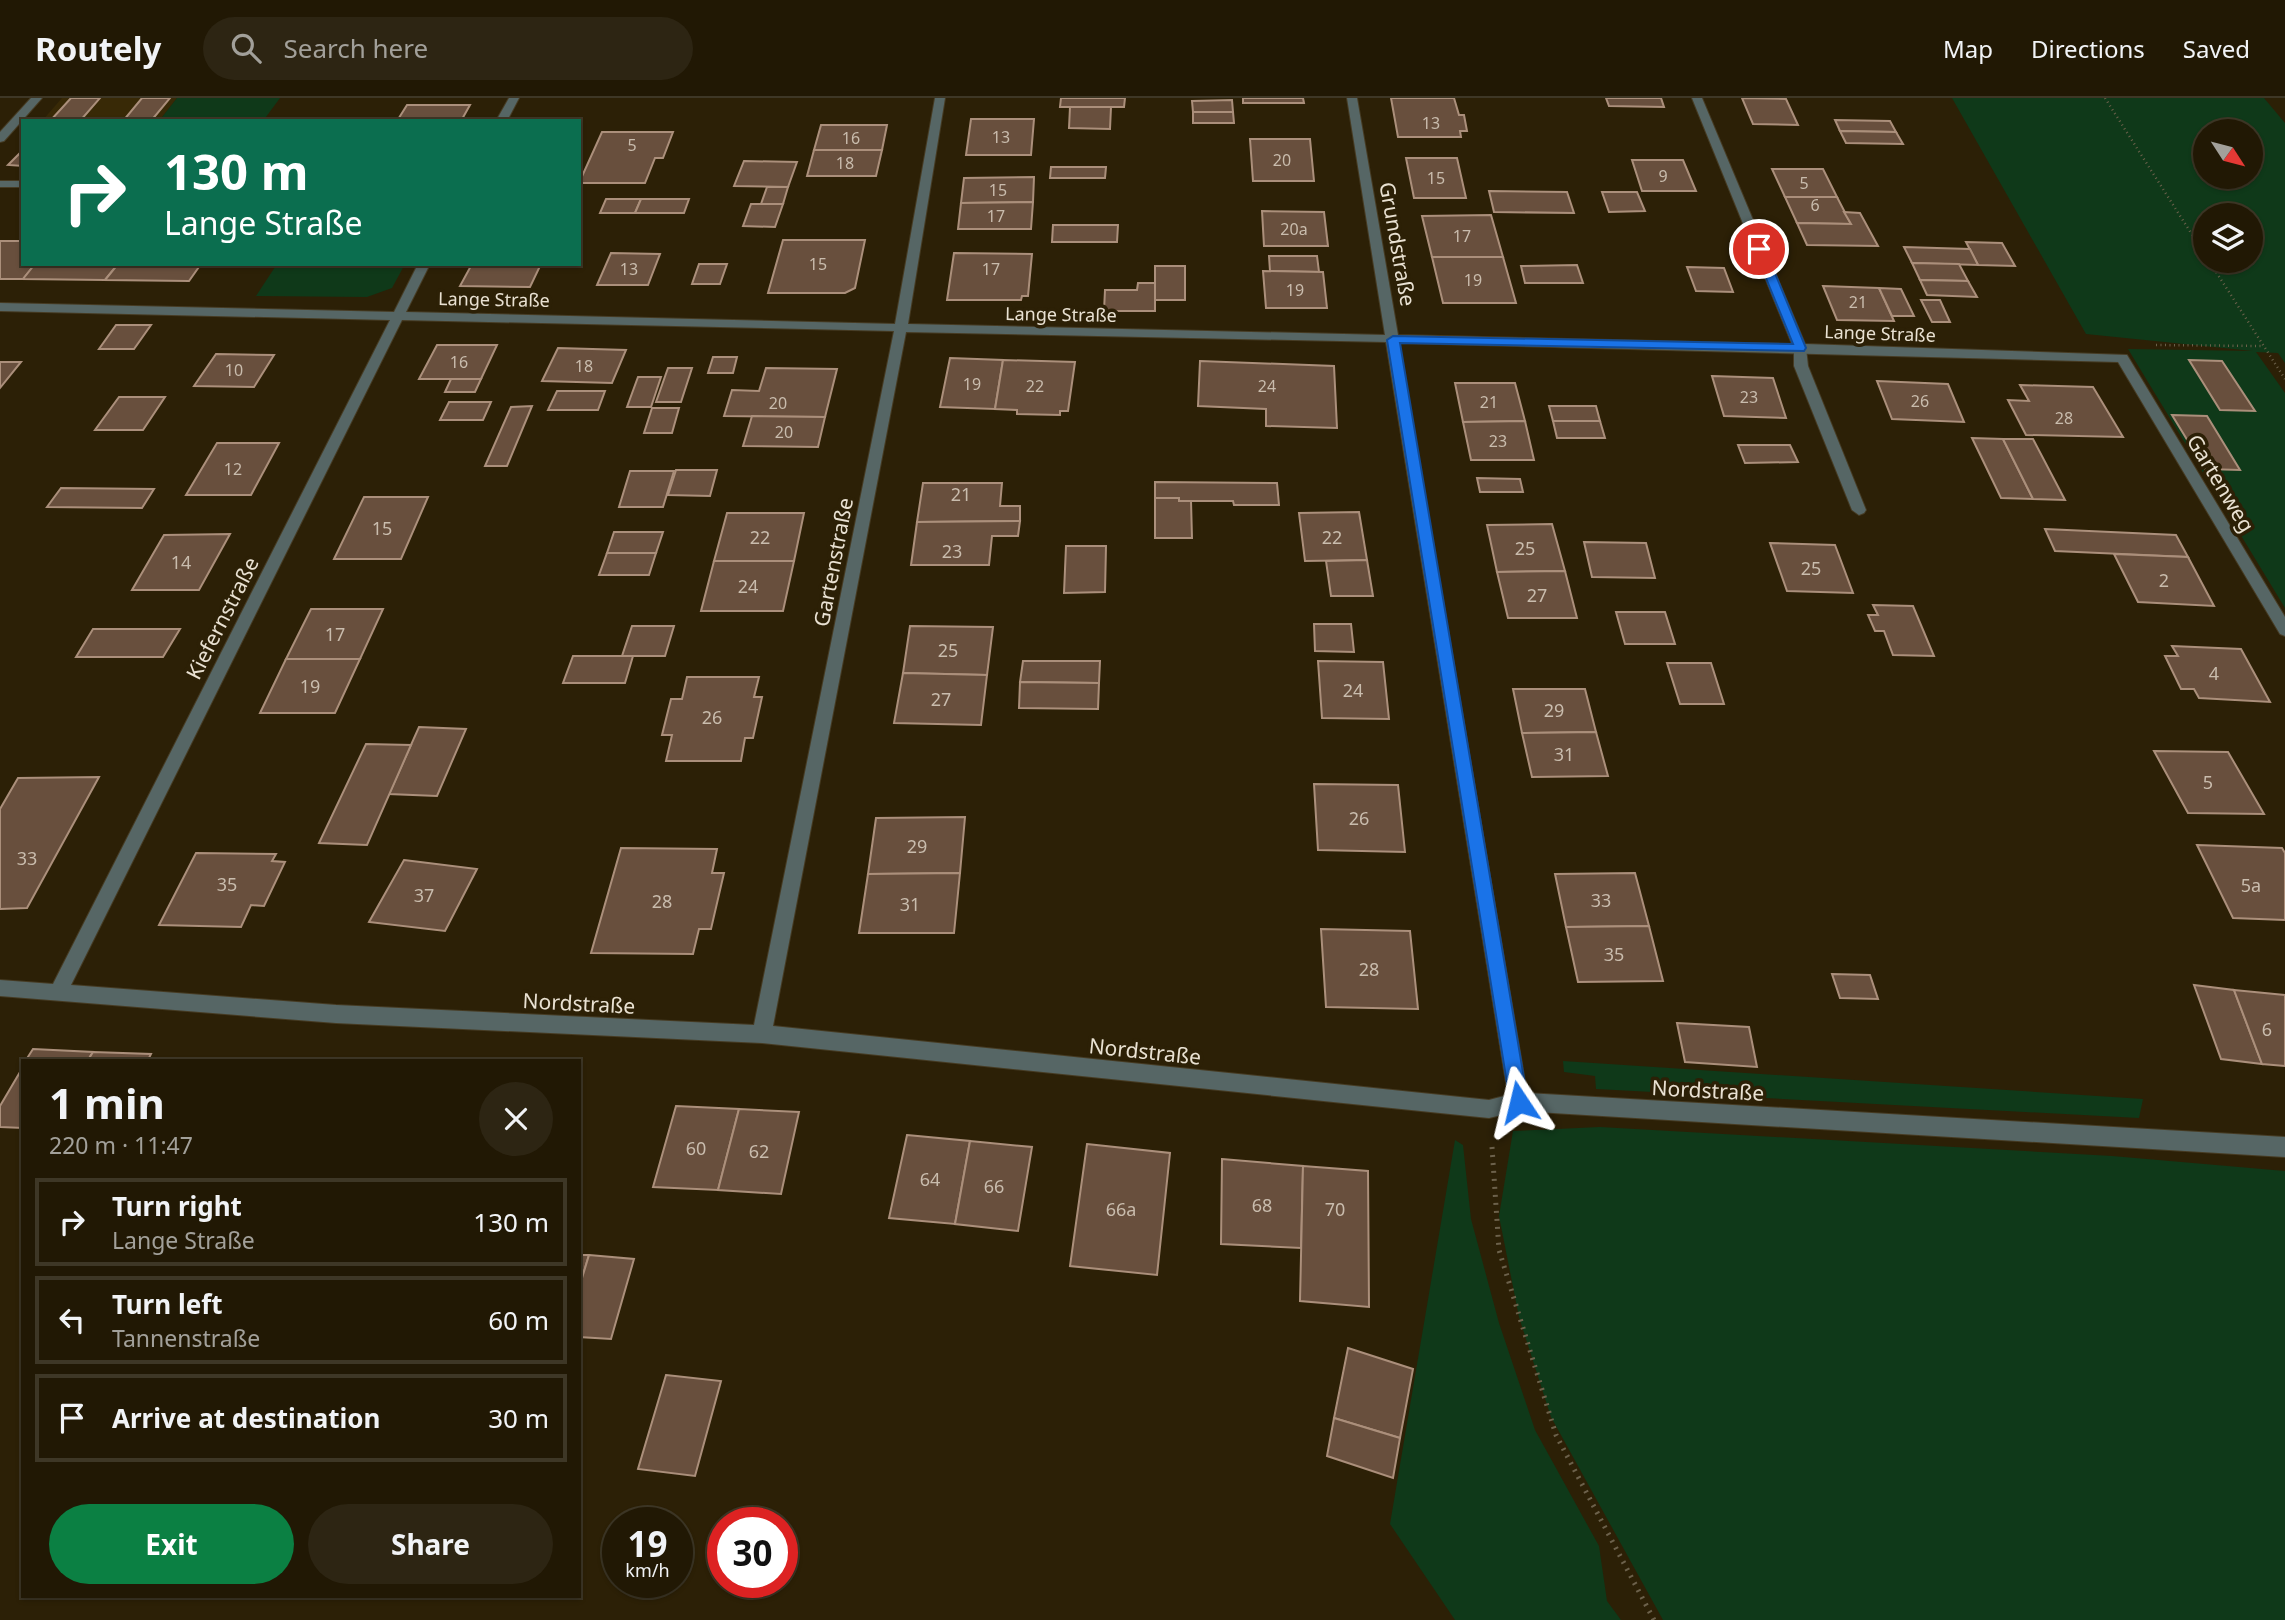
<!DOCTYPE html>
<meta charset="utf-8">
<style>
:root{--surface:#211804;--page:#2d2513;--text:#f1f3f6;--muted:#a2a09a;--line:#3e3726;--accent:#0b8043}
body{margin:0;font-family:"Noto Sans",sans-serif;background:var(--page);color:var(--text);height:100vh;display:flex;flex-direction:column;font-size:26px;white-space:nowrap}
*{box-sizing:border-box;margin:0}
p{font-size:23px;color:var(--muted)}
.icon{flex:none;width:38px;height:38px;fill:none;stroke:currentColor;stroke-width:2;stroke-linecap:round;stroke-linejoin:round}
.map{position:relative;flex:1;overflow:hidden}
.details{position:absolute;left:21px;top:961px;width:560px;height:539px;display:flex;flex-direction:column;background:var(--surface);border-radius:0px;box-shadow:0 2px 5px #0004,0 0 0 2px var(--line)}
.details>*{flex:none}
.guide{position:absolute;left:21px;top:21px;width:560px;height:147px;border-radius:0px;box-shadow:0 2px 5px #0004,0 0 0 2px var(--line);background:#0b6e4f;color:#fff;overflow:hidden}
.needle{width:46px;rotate:126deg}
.controls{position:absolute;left:2193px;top:21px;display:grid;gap:14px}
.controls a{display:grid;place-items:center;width:70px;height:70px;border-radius:50%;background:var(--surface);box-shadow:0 2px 5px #0004,0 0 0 2px var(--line);font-size:35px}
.speed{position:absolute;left:602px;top:1409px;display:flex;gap:14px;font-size:35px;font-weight:700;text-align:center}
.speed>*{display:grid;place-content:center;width:91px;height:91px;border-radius:50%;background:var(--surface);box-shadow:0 2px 5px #0004,0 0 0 2px var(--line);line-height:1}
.speed small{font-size:18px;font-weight:400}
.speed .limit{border:10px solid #d22;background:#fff;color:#111}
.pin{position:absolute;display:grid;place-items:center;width:60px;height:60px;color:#fff;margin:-30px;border:4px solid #fff;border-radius:50%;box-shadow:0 2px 7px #0007}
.me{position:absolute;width:77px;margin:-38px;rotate:350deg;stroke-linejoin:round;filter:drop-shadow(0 0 5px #0008)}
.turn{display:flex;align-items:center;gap:24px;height:147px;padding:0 28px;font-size:32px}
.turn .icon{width:91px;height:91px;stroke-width:2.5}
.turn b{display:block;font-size:49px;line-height:60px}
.round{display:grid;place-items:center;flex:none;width:74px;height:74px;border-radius:37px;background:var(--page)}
.overview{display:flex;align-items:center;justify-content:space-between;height:119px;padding:0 28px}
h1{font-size:42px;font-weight:700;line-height:52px}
.action{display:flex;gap:14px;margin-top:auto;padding:14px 28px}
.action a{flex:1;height:80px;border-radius:42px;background:var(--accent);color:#fff;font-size:28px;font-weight:700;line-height:80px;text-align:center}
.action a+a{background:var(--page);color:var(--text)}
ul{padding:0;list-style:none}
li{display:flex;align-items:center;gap:21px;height:88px;margin:0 14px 10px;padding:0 14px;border:4px solid var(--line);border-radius:0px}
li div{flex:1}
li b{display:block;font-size:26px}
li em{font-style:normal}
header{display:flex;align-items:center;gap:42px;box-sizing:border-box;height:98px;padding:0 35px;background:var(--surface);border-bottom:2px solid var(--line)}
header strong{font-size:33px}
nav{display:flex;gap:38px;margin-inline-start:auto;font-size:24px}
.search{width:490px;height:63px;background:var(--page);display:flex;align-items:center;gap:18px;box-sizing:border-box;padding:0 24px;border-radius:38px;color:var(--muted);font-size:26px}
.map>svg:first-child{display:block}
.built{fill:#382906}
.green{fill:#0f3919;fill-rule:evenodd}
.building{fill:#684f3d;stroke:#ab8f7b;stroke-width:2}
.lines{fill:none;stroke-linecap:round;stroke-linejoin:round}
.service-casing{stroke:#463b23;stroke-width:2}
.minor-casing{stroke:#463b23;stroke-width:2}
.path-far1{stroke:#6c614b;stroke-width:2.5;stroke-dasharray:1 3.5;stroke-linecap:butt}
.path{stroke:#6c614b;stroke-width:5;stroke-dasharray:2 6;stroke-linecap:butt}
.service{fill:#566665;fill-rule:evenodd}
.minor{fill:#566665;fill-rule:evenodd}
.route{fill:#1a73e8;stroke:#114b97;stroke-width:2}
.labels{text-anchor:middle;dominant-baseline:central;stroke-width:7;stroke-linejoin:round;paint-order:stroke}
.far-number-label{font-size:16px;fill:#c9bcad}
.far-street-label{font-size:18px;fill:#e9e1d2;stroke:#2c2006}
.number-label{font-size:18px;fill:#c9bcad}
.street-label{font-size:21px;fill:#e9e1d2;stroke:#2c2006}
</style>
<header>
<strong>Routely</strong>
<div class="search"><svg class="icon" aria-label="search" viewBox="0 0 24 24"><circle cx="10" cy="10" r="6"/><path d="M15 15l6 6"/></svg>Search here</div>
<nav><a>Map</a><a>Directions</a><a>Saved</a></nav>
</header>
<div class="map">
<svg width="2285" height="1522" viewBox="0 0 2285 1522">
<rect width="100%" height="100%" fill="#2c2006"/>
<!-- built -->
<path class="built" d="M62,0H177L159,23H42Z"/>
<!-- green -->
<g class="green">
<path d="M177,0H280L263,23H159Z"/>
<path d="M1952,0H2264L2285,25V265L2278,255L2256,254L2285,295V510L2128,251L2253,253L2086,236ZM2205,33H2250V79H2205ZM2205,117H2250V163H2205Z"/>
<path d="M277,166H405L392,190L367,199L256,198Z"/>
<path d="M1563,963L2143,1001L2139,1020L1596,991L1595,978L1564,974Z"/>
<path d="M1600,1029L2112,1058L2285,1073V1522H1663L1551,1319L1519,1219L1499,1118L1513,1033Z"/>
<path d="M1455,1042L1463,1047L1471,1121L1499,1225L1535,1332L1599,1448L1607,1503L1621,1522H1455L1390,1426Z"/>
</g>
<!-- building -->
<g class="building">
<path d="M71,0H100L80,23H50Z"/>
<path d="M142,0H170L151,23H123Z"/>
<path d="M1061,0H1125L1124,9H1060Z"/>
<path d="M1243,0H1303L1304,5H1243Z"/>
<path d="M1391,0H1454L1459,17H1464L1467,33H1460L1461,39H1398Z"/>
<path d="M1606,0H1661L1664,9L1609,8Z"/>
<path d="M1742,0L1786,1L1798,27L1753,26Z"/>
<path d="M1232,2L1233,14H1193L1192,3Z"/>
<path d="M407,7H470L461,23H397Z"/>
<path d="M1070,9H1111L1110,31L1069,30Z"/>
<path d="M1193,14H1233L1234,25H1193Z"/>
<path d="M971,21H1034L1031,57H966Z"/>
<path d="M1835,22L1890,23L1896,34L1840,33Z"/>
<path d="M821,27H887L882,52H814Z"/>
<path d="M1840,33L1896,34L1903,46L1846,45Z"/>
<path d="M602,34H673L663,60H655L645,85H579Z"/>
<path d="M1250,41H1310L1314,83H1253Z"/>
<path d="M23,52V68L8,67Z"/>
<path d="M814,52H882L876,78H807Z"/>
<path d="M1406,60H1457L1466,100H1414Z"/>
<path d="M1632,62H1683L1696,93H1642Z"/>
<path d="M744,63L797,64L788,89L734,88Z"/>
<path d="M1051,69H1106L1105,80H1050Z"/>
<path d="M1772,71H1823L1837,99H1785Z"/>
<path d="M1034,79L1033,104L961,105L964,80Z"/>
<path d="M767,89H788L783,106H761Z"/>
<path d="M1489,93L1567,94L1574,115L1494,114Z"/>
<path d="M1602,94H1637L1645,113L1609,114Z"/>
<path d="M1785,99H1837L1851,126L1797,125Z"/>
<path d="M606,101H641L635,115H600Z"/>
<path d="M641,101H689L684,115H635Z"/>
<path d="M1033,104L1031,131H958L961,105Z"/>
<path d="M751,106H783L775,129L743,128Z"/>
<path d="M1262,113L1324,114L1328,148H1264Z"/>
<path d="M1844,114L1860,115L1878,148L1807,147L1797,125L1851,126Z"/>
<path d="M1491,117L1503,159H1432L1422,118Z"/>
<path d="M1053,127H1118L1117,144H1052Z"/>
<path d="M783,142H865L855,190L845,195H768Z"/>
<path d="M0,143H23V166H35L23,181H0Z"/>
<path d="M1966,144L2002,145L2015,168L1978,167Z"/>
<path d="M1904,149L1970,151L1978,167L1912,165Z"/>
<path d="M611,155L660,156L648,187H597Z"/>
<path d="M954,155L1032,156L1028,198H1022L1021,202H947Z"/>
<path d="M1269,158H1317L1319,174L1270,173Z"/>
<path d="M1432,159H1503L1516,205H1443Z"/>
<path d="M1912,165L1959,166L1968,183L1920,182Z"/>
<path d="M35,166H118L105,182L23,181Z"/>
<path d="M118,166H201L189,183L105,182Z"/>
<path d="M472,166H541L530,189L460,188Z"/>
<path d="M699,166H727L720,186H692Z"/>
<path d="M1577,167L1583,185H1525L1521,168Z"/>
<rect x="1155" y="168" width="30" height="34"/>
<path d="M1687,169L1724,170L1733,194L1696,193Z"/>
<path d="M1263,173L1323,174L1327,210H1266Z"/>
<path d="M1920,182L1968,183L1977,199L1927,197Z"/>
<path d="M1138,185H1155V213H1104L1105,192H1137Z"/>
<path d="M1823,188L1879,190L1894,223L1837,222Z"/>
<path d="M1879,190L1901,191L1914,218H1892Z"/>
<path d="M1921,202H1940L1950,224H1932Z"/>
<path d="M116,227H151L134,251H99Z"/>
<path d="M437,247H497L481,281H419Z"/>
<path d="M558,250L626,252L612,285L542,283Z"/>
<path d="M216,256L274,257L254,289L194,288Z"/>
<path d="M713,259H737L733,275H708Z"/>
<path d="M950,260L1003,262L995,311L940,309Z"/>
<path d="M1003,262L1075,264L1068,313H1060V317L1017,316V312L995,311Z"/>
<path d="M2189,262L2222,263L2255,313L2220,312Z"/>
<path d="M1200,263L1334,268L1337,330L1266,328V311L1198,308Z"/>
<path d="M0,264H21L0,290Z"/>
<path d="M668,270H692L681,304H656Z"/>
<path d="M766,270L837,271L825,319L724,318L732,292L759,293Z"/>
<path d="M1712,278L1773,280L1786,320L1724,318Z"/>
<path d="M638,279H661L651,309H627Z"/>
<path d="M451,281H481L475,294H445Z"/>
<path d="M1877,283L1948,286L1964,324L1892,321Z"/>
<path d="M1455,285H1515L1525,323L1463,324Z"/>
<path d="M2020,287L2093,289L2123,339L2026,337L2008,302L2029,303Z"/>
<path d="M557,293H605L598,312H548Z"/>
<path d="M119,299H165L143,332H95Z"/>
<path d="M449,304H491L483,322H440Z"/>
<path d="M532,308L507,368H485L511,309Z"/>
<path d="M1549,308H1596L1600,323H1553Z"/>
<path d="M652,310H679L672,335H644Z"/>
<path d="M2172,317L2207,318L2240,372L2205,371Z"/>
<path d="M752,318L825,319L818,349L743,348Z"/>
<path d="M1525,323L1534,362H1471L1463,324Z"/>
<path d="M1553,323H1600L1605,340H1557Z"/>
<path d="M1972,340L2003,341L2033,401L2001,400Z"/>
<path d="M2003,341H2033L2065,402L2033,401Z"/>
<path d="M217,345H279L251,397H186Z"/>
<path d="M1738,347H1790L1798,364L1745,365Z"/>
<path d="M676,372H717L710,398L668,397Z"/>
<path d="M630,373H674L663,409H619Z"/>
<path d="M1477,380L1520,381L1523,394H1480Z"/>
<path d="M1155,384L1277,385L1279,407H1234L1233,403H1179V400H1155Z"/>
<path d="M923,385H1002L1000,408H1020V423L917,424Z"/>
<path d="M61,390L154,391L142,410L47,409Z"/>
<path d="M364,399H428L401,461H334Z"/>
<path d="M1155,400H1179V403H1191L1192,440H1155Z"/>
<path d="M1359,414L1367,462L1305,463L1299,415Z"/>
<path d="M727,415H804L794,463H714Z"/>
<path d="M1020,423L1018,438H992L989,467H911L917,424Z"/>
<path d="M1552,426L1565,473L1497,474L1487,427Z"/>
<path d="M2045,431L2176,437L2188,459L2055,453Z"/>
<path d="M614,434H663L656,455H607Z"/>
<path d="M230,436L199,492H132L164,437Z"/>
<path d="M1584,444L1646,445L1655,480L1592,479Z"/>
<path d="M1770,445L1835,447L1853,495L1787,493Z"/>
<path d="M1066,448H1106L1105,494L1064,495Z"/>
<path d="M607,455H656L649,477H599Z"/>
<path d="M2114,456L2188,459L2214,508L2138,504Z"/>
<path d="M1367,462L1373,498H1331L1326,463Z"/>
<path d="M714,463H794L783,513H701Z"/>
<path d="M1565,473L1577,520H1508L1497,474Z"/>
<path d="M1873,507L1913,508L1934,558L1893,557L1884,533H1875L1868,517H1878Z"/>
<path d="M311,511H383L360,561H286Z"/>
<path d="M1616,514H1665L1675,546H1625Z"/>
<path d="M1314,526H1351L1354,554L1315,553Z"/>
<path d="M632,528H674L665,558H622Z"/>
<path d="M910,528L993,529L987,577L903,575Z"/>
<path d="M93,531H180L163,559H76Z"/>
<path d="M2172,548L2241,551L2270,604L2199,600L2194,591H2181L2165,558H2178Z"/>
<path d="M573,558H633L625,585H563Z"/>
<path d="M286,561H360L335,615H260Z"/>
<path d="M1023,563H1100L1099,585L1020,584Z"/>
<path d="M1318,563L1383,564L1389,621L1322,620Z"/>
<path d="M1667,565H1711L1724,606H1680Z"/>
<path d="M903,575L987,577L981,627L894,625Z"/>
<path d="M687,579H759L754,599H762L753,640H745L741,663H666L672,637H662L671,601H682Z"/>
<path d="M1020,584L1099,585L1098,611L1019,610Z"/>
<path d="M1513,591H1585L1596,634L1522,635Z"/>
<path d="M419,629L466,631L437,698L389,696Z"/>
<path d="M1596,634L1608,678L1532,679L1522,635Z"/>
<path d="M366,646L411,647L367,747L319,745Z"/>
<path d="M2154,653L2228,654L2264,716L2188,715Z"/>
<path d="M99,679L27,810L0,811V711L18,680Z"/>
<path d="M1314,686L1398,687L1405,754L1318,752Z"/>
<path d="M965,719L960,775L868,776L876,720Z"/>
<path d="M2197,747L2282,750L2285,755V822L2233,820Z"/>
<path d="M621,750L717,751L712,775H724L711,831H699L693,856L591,855Z"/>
<path d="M196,755L276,756L272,763L285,764L264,808L251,807L241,829L159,827Z"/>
<path d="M404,762L477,771L445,833L369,824Z"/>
<path d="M960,775L954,835H859L868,776Z"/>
<path d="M1635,775L1649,828L1566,829L1555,776Z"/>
<path d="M1649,828L1663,883L1578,884L1566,829Z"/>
<path d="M1321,831L1410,833L1418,911L1326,909Z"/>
<path d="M1832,876L1870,877L1878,901L1840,900Z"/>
<path d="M2194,887L2234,892L2262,966L2221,961Z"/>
<path d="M2234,892L2285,897V968L2262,966Z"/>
<path d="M1677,925L1749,929L1757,969L1685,964Z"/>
<path d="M33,951L93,954L88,962H26Z"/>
<path d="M93,954L151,956L148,962H88Z"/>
<path d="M23,969V1030L0,1029V1008Z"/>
<path d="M676,1008L739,1011L718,1092L653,1089Z"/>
<path d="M739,1011L799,1014L781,1096L718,1092Z"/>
<path d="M907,1037L970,1043L955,1126L889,1120Z"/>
<path d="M970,1043L1032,1049L1018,1133L955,1126Z"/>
<path d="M1087,1046L1170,1055L1157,1177L1070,1168Z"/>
<path d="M1222,1061L1303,1068L1301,1150L1221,1146Z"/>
<path d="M1303,1068L1368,1073L1369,1209L1300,1203Z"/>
<path d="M579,1157H589L579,1190Z"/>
<path d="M589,1157L634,1161L611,1241L579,1239V1190Z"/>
<path d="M1348,1250L1413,1271L1400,1340L1334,1320Z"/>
<path d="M666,1277L721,1283L695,1378L638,1371Z"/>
<path d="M1334,1320L1400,1340L1393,1380L1327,1358Z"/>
</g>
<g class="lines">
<defs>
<g id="service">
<rect x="0" y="83" width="23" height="6"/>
<path d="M1800,246L1806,250L1808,268L1866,412L1864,415L1859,417L1852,412L1794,268V250Z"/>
</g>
<g id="minor">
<path d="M31,0H42L4,43L0,44V34Z"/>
<path d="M509,0H519L507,23H496Z"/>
<path d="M935,0H945L908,226L1385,237L1347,0H1357L1398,237L1792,246L1692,0H1702L1805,246L2127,257L2285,519V538L2280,536L2118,264L1399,245L1527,995L2285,1039V1059L1519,1013L1489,1020L762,945L336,925L0,898V882L53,886L390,222L0,213V205L394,214L418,166H430L406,214L895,226ZM402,222L894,233L754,927L336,907L71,887ZM906,234L1386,244L1508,997L1489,1002L773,928Z"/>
</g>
</defs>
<!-- service casing -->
<use href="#service" class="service-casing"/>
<!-- minor casing -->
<use href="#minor" class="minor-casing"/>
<!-- path-far1 -->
<g class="path-far1">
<path d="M2105,0L2205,157"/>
<path d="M2209,163L2285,281"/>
<path d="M2156,247L2263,248"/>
</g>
<!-- path -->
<path class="path" d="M1492,1049L1499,1152L1556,1337L1654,1522"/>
<!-- service -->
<use href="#service" class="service"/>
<!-- minor -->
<use href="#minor" class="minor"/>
</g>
<!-- route -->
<path class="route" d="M1759,148L1765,151L1806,250L1804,253L1400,245L1528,1004L1526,1010L1519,1012L1513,1010L1510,1004L1387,242L1393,238L1793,246L1754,151Z"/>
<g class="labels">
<!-- far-number labels -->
<g class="far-number-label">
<text x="1431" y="25">13</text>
<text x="1001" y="39">13</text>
<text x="851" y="40">16</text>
<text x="632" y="47">5</text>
<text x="1282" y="62">20</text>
<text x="845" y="65">18</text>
<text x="1663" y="78">9</text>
<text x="1436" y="80">15</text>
<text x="1804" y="85">5</text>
<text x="998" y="92">15</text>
<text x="1815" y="107">6</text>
<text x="996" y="118">17</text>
<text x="1294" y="131">20a</text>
<text x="1462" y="138">17</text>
<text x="818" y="166">15</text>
<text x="629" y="171">13</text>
<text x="991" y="171">17</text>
<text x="1473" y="182">19</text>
<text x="1295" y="192">19</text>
<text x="1858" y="204">21</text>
<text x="459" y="264">16</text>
<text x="584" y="268">18</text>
<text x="234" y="272">10</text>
<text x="972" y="286">19</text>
<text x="1035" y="288">22</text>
<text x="1267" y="288">24</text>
<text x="1749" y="299">23</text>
<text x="1920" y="303">26</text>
<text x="1489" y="304">21</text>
<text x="778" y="305">20</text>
<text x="2064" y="320">28</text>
<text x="784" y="334">20</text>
<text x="1498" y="343">23</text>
<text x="233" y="371">12</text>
</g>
<!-- far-street labels -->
<g class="far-street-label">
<text transform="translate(494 201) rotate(1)">Lange Straße</text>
<text transform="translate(1061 216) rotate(1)">Lange Straße</text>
<text transform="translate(1880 235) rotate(2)">Lange Straße</text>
</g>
<!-- number labels -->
<g class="number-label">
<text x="961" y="396">21</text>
<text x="382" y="430">15</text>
<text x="760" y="439">22</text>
<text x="1332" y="439">22</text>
<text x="1525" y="450">25</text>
<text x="952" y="453">23</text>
<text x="181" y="464">14</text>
<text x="1811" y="470">25</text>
<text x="2164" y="482">2</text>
<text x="748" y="488">24</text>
<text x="1537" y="497">27</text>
<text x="335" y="536">17</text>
<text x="948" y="552">25</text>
<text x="2214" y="575">4</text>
<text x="310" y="588">19</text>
<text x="1353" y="592">24</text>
<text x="941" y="601">27</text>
<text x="1554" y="612">29</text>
<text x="712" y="619">26</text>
<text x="1564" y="656">31</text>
<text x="2208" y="684">5</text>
<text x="1359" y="720">26</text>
<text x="917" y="748">29</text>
<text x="27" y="760">33</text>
<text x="227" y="786">35</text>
<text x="2251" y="787">5a</text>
<text x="424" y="797">37</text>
<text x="1601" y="802">33</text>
<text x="662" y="803">28</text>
<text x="910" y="806">31</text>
<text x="1614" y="856">35</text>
<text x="1369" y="871">28</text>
<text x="2267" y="931">6</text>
<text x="696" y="1050">60</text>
<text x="759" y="1053">62</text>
<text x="930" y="1081">64</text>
<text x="994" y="1088">66</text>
<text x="1262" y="1107">68</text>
<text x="1121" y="1111">66a</text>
<text x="1335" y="1111">70</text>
</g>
<!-- street labels -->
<g class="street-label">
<text transform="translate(1398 146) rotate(80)">Grundstraße</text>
<text transform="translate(2221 385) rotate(59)">Gartenweg</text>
<text transform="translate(833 464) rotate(-79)">Gartenstraße</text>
<text transform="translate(222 520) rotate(-63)">Kiefernstraße</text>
<text transform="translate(579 905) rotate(3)">Nordstraße</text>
<text transform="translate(1145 953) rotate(6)">Nordstraße</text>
<text transform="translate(1708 992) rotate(3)">Nordstraße</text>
</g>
</g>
</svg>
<div class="controls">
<a><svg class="needle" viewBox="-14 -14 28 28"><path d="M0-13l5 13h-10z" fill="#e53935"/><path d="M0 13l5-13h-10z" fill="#a2a09a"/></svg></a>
<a><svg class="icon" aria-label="layers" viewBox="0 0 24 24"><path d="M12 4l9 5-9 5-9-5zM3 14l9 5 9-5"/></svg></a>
</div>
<div class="speed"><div>19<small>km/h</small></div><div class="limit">30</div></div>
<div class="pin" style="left:1759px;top:151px;background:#d93025"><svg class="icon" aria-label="arrive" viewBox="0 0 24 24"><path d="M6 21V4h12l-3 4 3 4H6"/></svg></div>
<svg class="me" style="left:1519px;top:1004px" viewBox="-20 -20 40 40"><path d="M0-17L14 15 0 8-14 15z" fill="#1a73e8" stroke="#fff" stroke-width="4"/></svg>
<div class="guide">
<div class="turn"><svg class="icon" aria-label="right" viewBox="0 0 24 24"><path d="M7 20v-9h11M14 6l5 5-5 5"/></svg><div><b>130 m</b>Lange Straße</div></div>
</div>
<section class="details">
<div class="overview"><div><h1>1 min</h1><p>220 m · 11:47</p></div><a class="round"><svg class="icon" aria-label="close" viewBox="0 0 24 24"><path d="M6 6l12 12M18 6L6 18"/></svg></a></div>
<ul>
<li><svg class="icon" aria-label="right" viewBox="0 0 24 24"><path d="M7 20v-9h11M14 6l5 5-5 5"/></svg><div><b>Turn right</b><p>Lange Straße</p></div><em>130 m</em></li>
<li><svg class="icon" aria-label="left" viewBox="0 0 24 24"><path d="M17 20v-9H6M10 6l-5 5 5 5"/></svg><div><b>Turn left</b><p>Tannenstraße</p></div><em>60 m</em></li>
<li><svg class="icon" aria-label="arrive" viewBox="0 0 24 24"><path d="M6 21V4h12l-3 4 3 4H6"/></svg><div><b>Arrive at destination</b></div><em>30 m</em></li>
</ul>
<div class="action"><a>Exit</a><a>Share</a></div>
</section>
</div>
